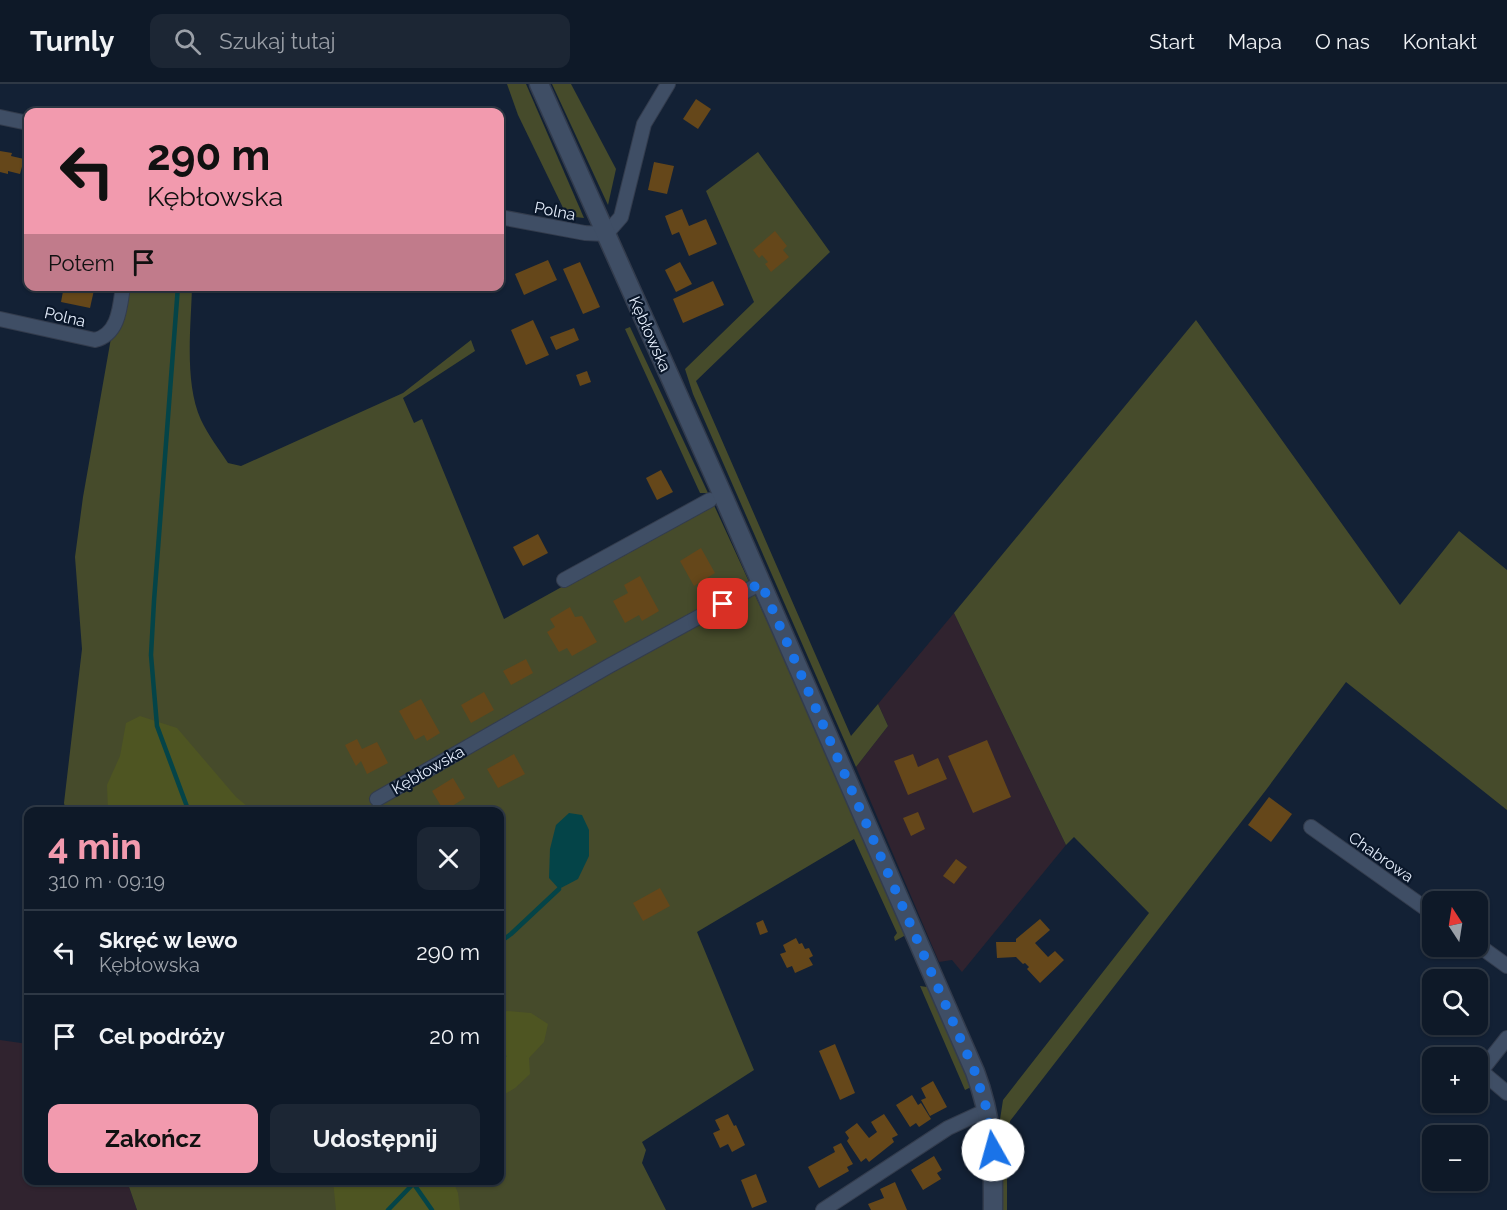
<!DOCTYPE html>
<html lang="pl">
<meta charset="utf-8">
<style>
:root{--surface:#0e1928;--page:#1c2634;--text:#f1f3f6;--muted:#9ba0a8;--line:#2e3845;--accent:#f29aae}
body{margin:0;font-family:Raleway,sans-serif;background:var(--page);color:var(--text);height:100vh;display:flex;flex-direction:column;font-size:22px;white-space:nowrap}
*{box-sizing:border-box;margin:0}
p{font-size:20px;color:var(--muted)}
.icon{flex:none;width:33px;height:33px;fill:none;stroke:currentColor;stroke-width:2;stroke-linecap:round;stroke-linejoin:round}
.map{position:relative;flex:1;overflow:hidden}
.sheet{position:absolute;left:24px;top:723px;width:480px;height:378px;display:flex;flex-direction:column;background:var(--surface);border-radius:12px;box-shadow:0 2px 4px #0004,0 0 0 2px var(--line)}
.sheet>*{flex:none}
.top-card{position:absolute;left:24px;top:24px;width:480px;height:183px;border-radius:12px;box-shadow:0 2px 4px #0004,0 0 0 2px var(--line);background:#f29aae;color:#111;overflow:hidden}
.needle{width:39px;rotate:348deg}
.buttons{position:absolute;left:1422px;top:807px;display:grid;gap:12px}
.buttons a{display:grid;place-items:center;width:66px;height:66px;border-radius:12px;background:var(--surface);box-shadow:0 2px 4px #0004,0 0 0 2px var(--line);font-size:30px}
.pin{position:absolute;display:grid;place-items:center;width:51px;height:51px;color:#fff;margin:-26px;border-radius:12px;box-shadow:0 3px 9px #0006}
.me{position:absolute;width:66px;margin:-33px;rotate:353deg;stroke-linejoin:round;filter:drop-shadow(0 0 4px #0008)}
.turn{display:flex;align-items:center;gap:21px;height:126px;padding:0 24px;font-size:27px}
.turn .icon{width:78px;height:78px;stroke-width:2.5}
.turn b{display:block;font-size:42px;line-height:51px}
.then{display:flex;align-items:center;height:57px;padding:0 24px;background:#0003;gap:12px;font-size:22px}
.round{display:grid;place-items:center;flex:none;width:63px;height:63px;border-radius:12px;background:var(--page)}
.head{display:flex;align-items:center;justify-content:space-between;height:102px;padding:0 24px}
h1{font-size:36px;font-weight:700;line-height:45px;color:var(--accent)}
.cta{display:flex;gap:12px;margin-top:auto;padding:12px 24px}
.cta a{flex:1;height:69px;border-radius:12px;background:var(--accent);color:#111;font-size:24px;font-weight:700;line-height:69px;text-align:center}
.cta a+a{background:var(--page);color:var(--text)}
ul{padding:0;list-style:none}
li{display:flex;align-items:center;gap:18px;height:84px;padding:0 24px;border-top:2px solid var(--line)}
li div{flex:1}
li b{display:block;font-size:22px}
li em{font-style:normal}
header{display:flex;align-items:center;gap:36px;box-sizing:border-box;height:84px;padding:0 30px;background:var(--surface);border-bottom:2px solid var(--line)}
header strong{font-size:28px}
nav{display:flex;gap:33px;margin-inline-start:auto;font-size:21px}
.search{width:420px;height:54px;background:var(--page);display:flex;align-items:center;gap:15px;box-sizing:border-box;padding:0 21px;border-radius:12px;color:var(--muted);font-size:22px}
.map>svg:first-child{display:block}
.industrial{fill:#30232f}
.green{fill:#464b2b}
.forest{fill:#4e5522}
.water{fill:#044448}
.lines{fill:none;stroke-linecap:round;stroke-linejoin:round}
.stream{stroke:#044448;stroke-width:4.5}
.building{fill:#65471a}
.minor-casing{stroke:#333c4d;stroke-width:16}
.tertiary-casing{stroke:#333c4d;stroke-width:21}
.minor{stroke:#3f4e65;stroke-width:14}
.tertiary{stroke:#3f4e65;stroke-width:18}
.route{stroke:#1a73e8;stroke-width:10;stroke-dasharray:0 18}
.labels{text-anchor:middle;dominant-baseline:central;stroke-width:4.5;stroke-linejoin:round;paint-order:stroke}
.street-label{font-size:16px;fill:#e4edfb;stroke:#0a172a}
</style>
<header>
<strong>Turnly</strong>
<div class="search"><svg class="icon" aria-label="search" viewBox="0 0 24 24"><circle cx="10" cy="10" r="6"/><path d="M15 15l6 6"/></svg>Szukaj tutaj</div>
<nav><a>Start</a><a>Mapa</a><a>O nas</a><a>Kontakt</a></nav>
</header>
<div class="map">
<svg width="1507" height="1126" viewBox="0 0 1507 1126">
<rect width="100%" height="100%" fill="#132135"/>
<!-- industrial -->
<g class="industrial">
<path d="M954,529L1066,761L962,888L952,876L939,878L856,683L888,642L878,620Z"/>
<path d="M0,956L28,960V1096L127,1097L137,1126H0Z"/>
</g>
<!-- green -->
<g class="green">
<path d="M507,0H526L584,134L567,132L518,31Z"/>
<path d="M552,0H571L616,85L608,121Z"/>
<path d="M758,68L830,168L696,297L851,652L878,620L888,642L856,683L693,310L685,285L754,218L706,107Z"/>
<path d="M120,203H192C191,242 184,299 201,336C208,351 219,365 228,379L241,382L403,309L471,256L475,267L403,314L414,339L422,335L504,535L713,419L864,749L906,848L904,852L895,857L894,853L897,849L854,755L697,848L754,986L642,1058L646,1066L642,1079L666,1126H137L127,1097L500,1096V728H66L64,719L82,565L75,473L83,413Z"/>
<path d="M1196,236L1400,521L1459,447L1507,486V726L1346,598L1266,706L1010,1037L1007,1059V1126H1000L999,1042L1003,1016L1149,829L1074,753L1066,761L954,529Z"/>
<path d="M630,243L708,409H700L625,245Z"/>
<path d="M920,902L927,903L934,912L973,1002L965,1006Z"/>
</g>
<!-- forest -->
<g class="forest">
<path d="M140,632L177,644L236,713L253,727H108L107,701L120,672L126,639Z"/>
<path d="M507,927L531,929L548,940L544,958L529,974L530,990L515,1004L500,1013V931Z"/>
<path d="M333,1097H453L458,1109L460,1126H336Z"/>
</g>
<!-- water -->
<path class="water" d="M569,729L582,731L589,746V772L578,795L559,805L549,794L550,765L556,741Z"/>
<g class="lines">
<!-- stream -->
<g class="stream">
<path d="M178,202L154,517L151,571L157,642L189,728"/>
<path d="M500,858L511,850L559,805"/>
<path d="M500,974L504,972"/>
<path d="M411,1096L432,1126"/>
<path d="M388,1126L413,1100"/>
</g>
</g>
<!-- building -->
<g class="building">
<path d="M696,15L711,25L698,45L683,35Z"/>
<path d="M0,67L12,69L11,72L24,75L20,90L8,87V90L0,88Z"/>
<path d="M654,78L674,82L667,110L648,106Z"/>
<path d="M682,125L689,142L706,135L717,160L689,172L679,148L672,151L665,132Z"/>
<path d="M775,147L787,162L783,166L789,173L771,188L765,180L768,178L762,171L759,174L753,166Z"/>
<path d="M548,176L557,196L524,211L515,190Z"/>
<path d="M580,178L600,223L583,230L563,185Z"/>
<path d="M680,178L692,200L676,208L665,186Z"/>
<path d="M713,197L724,221L683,239L673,215Z"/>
<path d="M64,202H80L94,206L90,224L61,218Z"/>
<path d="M533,236L549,271L526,281L511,246Z"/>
<path d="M574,244L579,256L556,266L550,253Z"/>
<path d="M587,287L591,298L580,302L576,291Z"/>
<path d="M661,386L673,408L657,416L646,394Z"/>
<path d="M538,450L548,469L523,482L513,463Z"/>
<path d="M701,464L715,489L694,502L680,477Z"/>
<path d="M640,492L659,527L642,537L639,531L625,539L613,517L628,509L624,501Z"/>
<path d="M570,523L575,533L582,532L597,558L572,572L567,564L559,568L547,548L555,543L550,535Z"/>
<path d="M526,575L533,589L511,601L503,587Z"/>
<path d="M484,608L494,626L471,639L461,621Z"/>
<path d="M421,615L440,649L427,657L424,651L415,656L399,627Z"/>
<path d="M357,655L362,665L377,658L388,679L367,690L361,677L356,682L345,661Z"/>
<path d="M987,656L1011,713L973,729L948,672Z"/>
<path d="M514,670L525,690L498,704L487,685Z"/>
<path d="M913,670L918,683L938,674L947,695L908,711L894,677Z"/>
<path d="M453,694L465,714L444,727L432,707Z"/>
<path d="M1269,713L1292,730L1271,758L1248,741Z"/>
<path d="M918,728L925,745L911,752L903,734Z"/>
<path d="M956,775L967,783L954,800L943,792Z"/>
<path d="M660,804L670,822L643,837L633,819Z"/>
<path d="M1040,835L1050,846L1035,859L1048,873L1055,867L1064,876L1040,899L1027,885L1029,883L1025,879L1023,880L1016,873L997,874L996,858H1016V855Z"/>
<path d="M763,836L768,848L760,851L756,839Z"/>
<path d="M796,854L799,860L802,859L805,865L809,864L813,872L809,874L813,881L795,889L792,882L787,884L780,870L786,868L783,861Z"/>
<path d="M835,960L855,1009L840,1016L819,967Z"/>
<path d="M933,997L947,1023L930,1032L921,1016L926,1014L921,1004Z"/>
<path d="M912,1011L918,1021L921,1019L931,1035L919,1043L916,1039L910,1043L896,1021Z"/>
<path d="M728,1030L734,1042L736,1041L745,1061L732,1068L728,1060L720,1064L713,1049L720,1046L715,1036Z"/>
<path d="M884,1030L898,1051L892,1054L894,1058L869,1078L866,1074L861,1078L847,1057L849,1054L845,1048L857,1039L869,1054L877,1048L871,1038Z"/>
<path d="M841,1059L853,1080L847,1083L849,1087L819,1104L808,1083L835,1068L833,1063Z"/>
<path d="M934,1072L942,1086L937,1089L941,1095L923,1106L911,1086Z"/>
<path d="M756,1090L767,1118L752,1124L741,1096Z"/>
<path d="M895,1098L907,1126H871L868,1120L884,1114L880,1105Z"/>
</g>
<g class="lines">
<defs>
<g id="minor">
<path d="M0,33L28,39"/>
<path d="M500,133L585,149L606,150L621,133L644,40L668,0"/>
<path d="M0,235L95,256C119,250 120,223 123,202"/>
<path d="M564,496L710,416"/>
<path d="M377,715L609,582L761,499"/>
<path d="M1311,743L1432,829"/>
<path d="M1478,861L1507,882"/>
<path d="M1507,954L1481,987L1507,1009"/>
<path d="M823,1126L948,1044L987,1026"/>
</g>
<path id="tertiary" d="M539,0L724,414L975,988C994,1038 993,1074 993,1126"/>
</defs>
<!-- minor casing -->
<use href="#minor" class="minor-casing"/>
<!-- tertiary casing -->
<use href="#tertiary" class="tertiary-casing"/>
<!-- minor -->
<use href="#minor" class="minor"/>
<!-- tertiary -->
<use href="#tertiary" class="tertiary"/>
</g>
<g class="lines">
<!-- route -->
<path class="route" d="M723,520L761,499L975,988L987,1026L993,1066"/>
</g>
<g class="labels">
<!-- street labels -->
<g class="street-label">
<text transform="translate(555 127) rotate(11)">Polna</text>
<text transform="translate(65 233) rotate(13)">Polna</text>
<text transform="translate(650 250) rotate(66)">Kębłowska</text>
<text transform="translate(428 686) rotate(-30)">Kębłowska</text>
<text transform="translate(1381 773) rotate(35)">Chabrowa</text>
</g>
</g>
</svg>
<div class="buttons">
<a><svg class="needle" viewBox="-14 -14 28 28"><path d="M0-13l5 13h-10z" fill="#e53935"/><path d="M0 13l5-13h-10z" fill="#9ba0a8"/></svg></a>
<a><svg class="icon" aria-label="search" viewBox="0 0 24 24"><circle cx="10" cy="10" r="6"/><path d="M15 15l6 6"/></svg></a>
<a>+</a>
<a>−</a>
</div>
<div class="pin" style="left:723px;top:520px;background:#d93025"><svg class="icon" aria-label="arrive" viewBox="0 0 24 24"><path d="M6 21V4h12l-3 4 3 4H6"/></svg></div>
<svg class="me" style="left:993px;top:1066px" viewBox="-20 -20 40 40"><circle r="19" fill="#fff"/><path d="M0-13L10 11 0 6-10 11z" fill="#1a73e8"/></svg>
<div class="top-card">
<div class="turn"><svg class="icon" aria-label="left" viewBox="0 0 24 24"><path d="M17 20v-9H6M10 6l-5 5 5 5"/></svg><div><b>290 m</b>Kębłowska</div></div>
<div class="then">Potem<svg class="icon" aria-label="arrive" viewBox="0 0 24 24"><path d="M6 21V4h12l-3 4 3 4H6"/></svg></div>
</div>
<section class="sheet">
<div class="head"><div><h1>4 min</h1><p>310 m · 09:19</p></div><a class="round"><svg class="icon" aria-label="close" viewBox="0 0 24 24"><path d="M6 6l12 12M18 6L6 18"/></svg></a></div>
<ul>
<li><svg class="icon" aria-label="left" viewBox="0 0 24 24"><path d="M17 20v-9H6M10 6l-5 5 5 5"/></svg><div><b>Skręć w lewo</b><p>Kębłowska</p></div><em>290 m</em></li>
<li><svg class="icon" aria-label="arrive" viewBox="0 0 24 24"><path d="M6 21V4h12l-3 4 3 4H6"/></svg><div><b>Cel podróży</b></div><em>20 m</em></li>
</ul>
<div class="cta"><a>Zakończ</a><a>Udostępnij</a></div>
</section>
</div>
